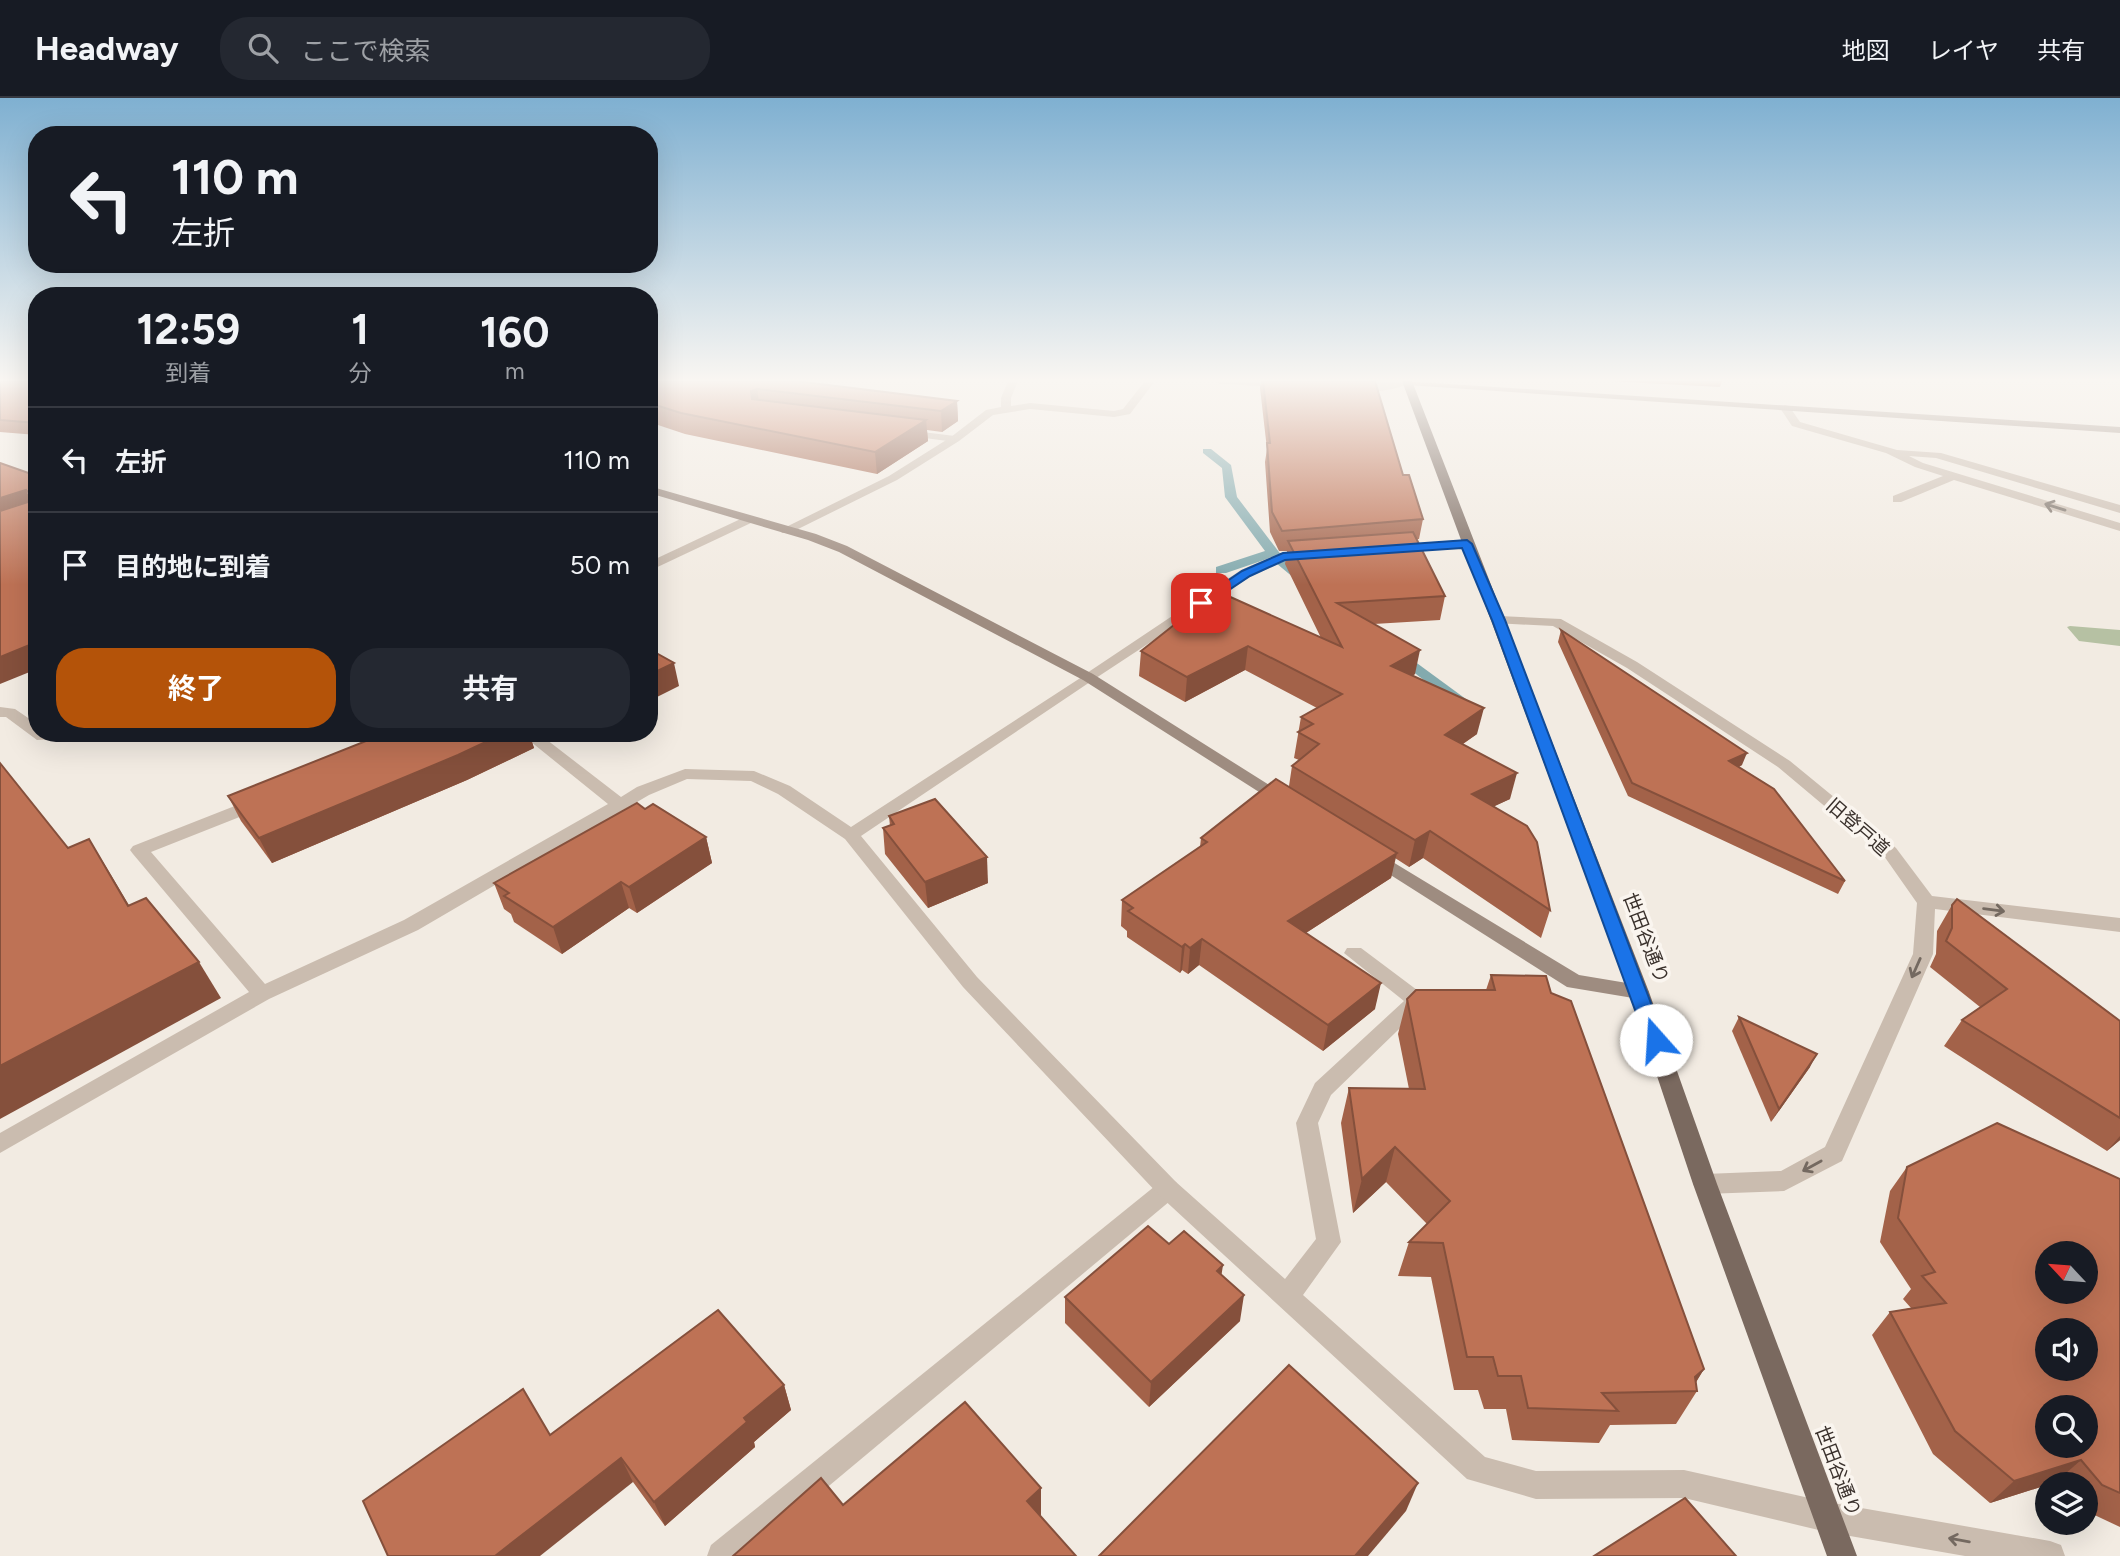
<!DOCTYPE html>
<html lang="ja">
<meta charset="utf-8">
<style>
:root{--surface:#171b24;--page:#242831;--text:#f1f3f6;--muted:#9ea1a6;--line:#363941;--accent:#b45309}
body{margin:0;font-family:Figtree,"Noto Sans JP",sans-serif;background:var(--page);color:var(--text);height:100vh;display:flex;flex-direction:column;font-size:26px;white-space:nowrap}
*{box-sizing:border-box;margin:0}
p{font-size:23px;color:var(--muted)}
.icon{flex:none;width:38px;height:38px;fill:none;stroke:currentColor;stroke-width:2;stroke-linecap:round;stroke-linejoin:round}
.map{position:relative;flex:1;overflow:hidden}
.side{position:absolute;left:28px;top:189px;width:630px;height:455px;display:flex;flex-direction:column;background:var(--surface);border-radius:28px;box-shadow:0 7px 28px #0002}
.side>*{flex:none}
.banner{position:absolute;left:28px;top:28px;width:630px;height:147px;border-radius:28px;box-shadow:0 7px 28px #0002;background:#171b24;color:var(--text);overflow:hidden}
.needle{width:46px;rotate:296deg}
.tools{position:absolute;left:2035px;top:1143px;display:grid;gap:14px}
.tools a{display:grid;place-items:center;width:63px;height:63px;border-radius:50%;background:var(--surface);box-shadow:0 7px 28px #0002;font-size:35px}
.pin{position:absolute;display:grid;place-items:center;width:60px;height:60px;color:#fff;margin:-30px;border-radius:14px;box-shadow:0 4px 10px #0006}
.me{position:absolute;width:77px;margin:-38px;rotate:341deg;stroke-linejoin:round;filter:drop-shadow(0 0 5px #0008)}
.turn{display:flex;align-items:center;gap:24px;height:147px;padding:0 28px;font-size:32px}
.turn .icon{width:91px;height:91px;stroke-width:2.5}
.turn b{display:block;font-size:49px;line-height:60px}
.eta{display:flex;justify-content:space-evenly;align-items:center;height:119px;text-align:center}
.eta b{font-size:42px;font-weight:700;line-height:49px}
.button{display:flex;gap:14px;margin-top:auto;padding:14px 28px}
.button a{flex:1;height:80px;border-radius:28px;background:var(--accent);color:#fff;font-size:28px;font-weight:700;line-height:80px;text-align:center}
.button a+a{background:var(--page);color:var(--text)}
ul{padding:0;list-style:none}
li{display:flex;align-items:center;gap:21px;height:105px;padding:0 28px;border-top:2px solid var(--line)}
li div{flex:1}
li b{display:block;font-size:26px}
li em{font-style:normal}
header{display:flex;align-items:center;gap:42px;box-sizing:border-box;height:98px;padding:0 35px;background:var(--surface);border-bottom:2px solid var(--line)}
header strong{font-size:33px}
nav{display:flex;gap:38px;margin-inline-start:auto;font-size:24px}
.search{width:490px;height:63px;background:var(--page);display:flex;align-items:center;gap:18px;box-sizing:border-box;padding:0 24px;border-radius:28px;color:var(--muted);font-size:26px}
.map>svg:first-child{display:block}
.green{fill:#b6c1a3}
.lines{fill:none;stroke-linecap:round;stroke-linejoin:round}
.stream{fill:#83aaae;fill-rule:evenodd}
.lane{fill:#cabcaf;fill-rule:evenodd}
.street{fill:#cabcaf;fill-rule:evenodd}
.secondary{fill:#9e8c80;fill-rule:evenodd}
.primary{fill:#7a695f;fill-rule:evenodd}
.wall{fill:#a36249}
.shaded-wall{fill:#85503c}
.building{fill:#be7255;stroke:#85503c;stroke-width:2;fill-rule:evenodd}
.oneway{stroke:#746960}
.route{fill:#1a73e8;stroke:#114b97;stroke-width:2}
.labels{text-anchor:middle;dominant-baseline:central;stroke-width:7;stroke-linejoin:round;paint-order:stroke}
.street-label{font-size:19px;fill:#3a312c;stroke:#faf5ef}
</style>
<header>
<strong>Headway</strong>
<div class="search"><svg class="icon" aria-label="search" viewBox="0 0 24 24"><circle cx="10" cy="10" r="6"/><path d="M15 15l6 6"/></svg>ここで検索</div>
<nav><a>地図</a><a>レイヤ</a><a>共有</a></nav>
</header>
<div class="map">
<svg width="2120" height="1458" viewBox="0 0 2120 1458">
<rect width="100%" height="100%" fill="#f2ebe2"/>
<!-- green -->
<path class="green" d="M2070,528L2120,532V548L2079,543L2067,529Z"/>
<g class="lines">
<!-- stream -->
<g class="stream">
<path d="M1203,351H1211L1231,367L1237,399L1282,458L1310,479V485H1300L1270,460L1226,475H1216V469L1265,453L1225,399L1222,370L1203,355Z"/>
<path d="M1399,552L1470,604L1473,607L1470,610H1460L1394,559L1392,556L1394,553Z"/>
</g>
<!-- lane -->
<g class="lane">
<path d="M1785,307L1789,308L1800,324L1897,352L1941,355L2120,407V415L1936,360L1909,358L1923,365L2120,425V433L1954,382L1901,404H1893V398L1943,378L1915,369L1886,355L1792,328L1780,310Z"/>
<path d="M906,332L955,338L960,341L955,344L902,337L901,335Z"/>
<path d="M1467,442L1473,446L1471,449L1396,455L1390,451L1396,447Z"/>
<path d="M1309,453L1315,457L1314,460L1285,463L1251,478L1093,582L1088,583L1081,579L1241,472L1278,456Z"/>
<path d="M1168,1081L1176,1084L1180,1091L1176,1098L745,1458H707L711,1447L1160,1084Z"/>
</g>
<!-- street -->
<g class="street">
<path d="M1008,283H1018L1011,300V308L1030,305L1114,313L1123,311L1145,283H1155L1130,316L1114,319L1030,311L993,317L959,343L897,382L790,435H782L780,432L889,378L951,339L986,312L1001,309V300Z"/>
<path d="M1215,283H1278L1287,286L1282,289L1220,286Z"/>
<path d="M1398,283L1412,284C1398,292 1364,298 1350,289C1359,284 1385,285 1398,283Z"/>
<path d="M749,417L755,421L753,424L649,473V464Z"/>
<path d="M1499,518L1561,521L1637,564L1790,663L1896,750L1932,798L2120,820V834L1935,811L1933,856L1842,1063L1784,1093L1705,1096L1697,1093L1693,1086L1697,1079L1705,1076L1781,1073L1825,1049L1913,856L1917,805L1884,758L1778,669L1627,570L1553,528L1494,525L1492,522Z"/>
<path d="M1088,575L1093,576L1095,579L1093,582L861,738L977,879L1176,1084L1285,1181L1316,1141L1296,1025L1315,985L1404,903L1344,855L1347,850H1361L1425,898L1428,903L1331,997L1318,1025L1341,1144L1303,1197L1485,1359L1536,1373L1684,1372L1827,1404L2050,1443L2061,1447L2065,1458H1965L1827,1434L1684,1400L1536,1401L1467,1381L1160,1098L963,889L845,741L778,696L751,683L687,681L649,697L418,832L269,901L0,1055V1035L249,894L133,756L130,752L133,748L250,702H262L265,706L262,710L151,754L265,886L404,822L608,706L520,635H538L621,699L637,689L685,671L754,673L790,688L851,729Z"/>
<path d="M0,609L15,611L37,626V635H79L71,640L37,642L6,619H0Z"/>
</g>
<!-- secondary -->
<g class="secondary">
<path d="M1403,283L2120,329V335L1407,287Z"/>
<path d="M649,388L816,436L847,448L1093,576L1293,702L1290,706H1278L1083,582L839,454L808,442L649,395Z"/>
<path d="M1373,752L1579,877L1639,887L1646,889L1649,894L1646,899L1639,901L1567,889L1367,762L1364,758Z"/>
</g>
<!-- primary -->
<path class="primary" d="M1402,283H1412L1649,894L1717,1086L1857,1458H1827L1693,1086L1629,894Z"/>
</g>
<!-- wall -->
<g class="wall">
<path d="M0,283H37V337L0,334Z"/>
<path d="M649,283L957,303L958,323L942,334L927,332L928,343L877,376L685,336L649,324Z"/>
<path d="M1261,283H1375L1403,377L1423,421L1419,441H1417L1445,498L1440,522L1374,526L1415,576L1412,578L1477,636L1463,646L1510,701L1494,708L1550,812L1541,840L1423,760L1409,769L1395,760L1391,780L1306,835L1375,911L1323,953L1199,867L1188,876L1182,872L1180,875L1127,839V833L1121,828L1122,802L1200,749L1201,740L1289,688L1292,668L1299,662L1294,660L1301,619L1317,610L1245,572L1185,604L1139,578L1141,553L1321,540L1285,466L1287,453H1279L1270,434L1265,364L1267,351L1260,290Z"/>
<path d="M1607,283H1722L1720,289Z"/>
<path d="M1561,532L1742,667L1739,669L1845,783L1838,796L1628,698L1558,544Z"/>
<path d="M386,635H529L534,650L467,682L272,765L241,723L228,698Z"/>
<path d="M542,635H560L550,641Z"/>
<path d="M645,711L706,739L712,765L637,815L629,810L562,856L514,824L511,816L504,811L494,785Z"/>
<path d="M889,718L988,785L928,810L885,756L883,730L890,728Z"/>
<path d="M1952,807L2120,923V1042L2107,1053L1944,948L1962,922L1980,909L1930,869L1936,856L1937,833Z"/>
<path d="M1491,877L1551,895L1704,1271L1696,1284L1697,1293L1676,1326L1610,1327L1599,1345L1512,1342L1506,1311H1484L1478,1292H1454L1431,1179L1398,1178L1409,1144L1427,1126L1386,1084L1353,1115L1341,1025L1349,990L1409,991L1398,936L1407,901L1486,892Z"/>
<path d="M1739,919L1810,969L1771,1024L1732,933Z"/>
<path d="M1907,1069L2120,1081V1429L2086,1413V1386H2058L2056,1384L1990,1405L1933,1356L1872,1237L1890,1214L1911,1210L1903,1201L1911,1191L1880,1144L1890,1093Z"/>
<path d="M1169,1146L1222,1177L1240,1223L1149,1309L1065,1225V1199Z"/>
<path d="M784,1287L791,1312L754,1344L755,1349L665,1428L633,1384L550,1337Z"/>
</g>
<!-- shaded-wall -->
<g class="shaded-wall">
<path d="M757,291L760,311L754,313L751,293Z"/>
<path d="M957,303L958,323L942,334L941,313Z"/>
<path d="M926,322L928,343L877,376L875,354Z"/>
<path d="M26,392L36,411L0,423V400Z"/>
<path d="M37,544V571L0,586V559Z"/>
<path d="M1248,548L1245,572L1185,604L1187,579Z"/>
<path d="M1420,552L1415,576L1386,593L1391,568Z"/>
<path d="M674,565L679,588L649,603V577Z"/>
<path d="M1484,610L1477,636L1439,662L1445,637Z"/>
<path d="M505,635H529L534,650L467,682L272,765L259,740Z"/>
<path d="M548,635H560L550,641Z"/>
<path d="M1747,655L1742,667L1724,675L1729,663Z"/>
<path d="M1517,675L1510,701L1465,722L1472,696Z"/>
<path d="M1430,733L1423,760L1409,769L1415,742Z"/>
<path d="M706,739L712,765L637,815L629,789Z"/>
<path d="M89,741L111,777L151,844L128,808Z"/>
<path d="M1397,755L1391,780L1284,849L1288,823Z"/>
<path d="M987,759L988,785L928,810L925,784Z"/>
<path d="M621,784L629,810L562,856L553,829Z"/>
<path d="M1202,841L1199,867L1188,876L1190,850Z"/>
<path d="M1185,846L1182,872L1180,875L1182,849Z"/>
<path d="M199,864L221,900L0,1021V968Z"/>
<path d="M1381,885L1375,911L1323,953L1328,927Z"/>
<path d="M1817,956L1810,969L1771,1024L1779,1011Z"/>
<path d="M2120,1038V1042L2107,1053Z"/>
<path d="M1395,1049L1386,1084L1353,1115L1362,1081Z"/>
<path d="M1223,1167L1219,1193L1217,1173Z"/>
<path d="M1244,1197L1240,1223L1149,1309L1151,1284Z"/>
<path d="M1704,1271L1690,1294L1695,1279Z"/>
<path d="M784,1287L791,1312L754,1344L755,1349L665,1428L654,1404L744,1320Z"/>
<path d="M621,1360L633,1384L540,1458H495Z"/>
<path d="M2081,1362L2056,1384L1990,1405L2014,1383Z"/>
<path d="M1418,1385L1406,1413L1368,1458H1355Z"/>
<path d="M1041,1390V1417L1028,1431L1027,1403Z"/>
</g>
<!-- building -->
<g class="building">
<path d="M0,283H37V325L0,322Z"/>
<path d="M649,283H796L957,303L941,313L757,291L751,293L752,301L926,322L875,354L681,315L649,305Z"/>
<path d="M1263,283H1375L1403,377H1409L1423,421L1282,433L1272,414L1267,345H1270Z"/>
<path d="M0,365L37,378V544L0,559V413L28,404L29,395L26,392L0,400Z"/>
<path d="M1413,434L1445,498L1337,505L1420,552L1391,568L1484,610L1445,637L1517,675L1472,696L1527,728L1537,744L1550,812L1430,733L1415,742L1292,668L1319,646L1298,634L1313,626L1301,619L1342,596L1248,548L1187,579L1141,553L1217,493L1342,549L1288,443Z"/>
<path d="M1561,532L1747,655L1729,663L1774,691L1845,783L1632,685Z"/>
<path d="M649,551L674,565L649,577Z"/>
<path d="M386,635H505L458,657L259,740L228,698Z"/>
<path d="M0,665L68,750L89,741L128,808L146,800L199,864L0,968Z"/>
<path d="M1276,681L1397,755L1288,823L1381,885L1328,927L1202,841L1190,850L1185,846L1182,849L1128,813L1133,810L1122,802L1207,744L1201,740Z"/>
<path d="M935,701L987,759L925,784L883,730L894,726L889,718Z"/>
<path d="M637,705L645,711L653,706L706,739L629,789L621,784L553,829L504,798L509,795L494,785Z"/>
<path d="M1957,801L2120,923V1020L1962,922L2007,891L1946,843L1952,830V807Z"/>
<path d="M1491,877L1546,878L1551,895L1571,903L1704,1271L1695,1279L1697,1293L1602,1295L1618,1313L1528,1310L1521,1278H1498L1493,1259H1467L1443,1145L1409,1144L1450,1103L1395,1049L1362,1081L1349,990L1425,991L1407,901L1416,892H1495Z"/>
<path d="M1739,919L1817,956L1779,1011Z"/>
<path d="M1997,1025L2120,1081V1395L2102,1387L2081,1362L2014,1383L1955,1333L1890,1214L1946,1205L1922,1178L1935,1174L1898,1120L1907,1069ZM2048,1155H2086V1194H2048ZM2048,1232H2086V1270H2048ZM2048,1309H2086V1348H2048Z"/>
<path d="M1148,1128L1169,1146L1184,1133L1223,1167L1217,1173L1244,1197L1151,1284L1065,1199Z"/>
<path d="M718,1212L784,1287L744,1320L747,1324L654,1404L621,1360L495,1458H388L363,1403L523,1291L550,1337Z"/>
<path d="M1289,1267L1418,1385L1355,1458H1099Z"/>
<path d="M965,1304L1041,1390L1027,1403L1076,1458H733L821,1380L843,1407Z"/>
<path d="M1685,1400L1736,1458H1594Z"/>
</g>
<!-- one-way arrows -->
<defs><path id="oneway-shaft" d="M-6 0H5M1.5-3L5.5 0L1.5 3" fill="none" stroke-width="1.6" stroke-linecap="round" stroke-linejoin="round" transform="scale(1.75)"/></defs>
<g class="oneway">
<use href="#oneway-shaft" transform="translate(2055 409) rotate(-163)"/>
<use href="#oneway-shaft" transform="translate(1994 812) rotate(7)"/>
<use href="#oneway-shaft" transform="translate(1916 870) rotate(114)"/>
<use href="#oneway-shaft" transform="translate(1812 1068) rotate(151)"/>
<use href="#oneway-shaft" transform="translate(1959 1442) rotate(-170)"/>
</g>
<!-- sky -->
<linearGradient id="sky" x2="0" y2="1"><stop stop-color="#7fb0d1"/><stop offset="0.58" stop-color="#f9f6f2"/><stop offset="1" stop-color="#f9f6f2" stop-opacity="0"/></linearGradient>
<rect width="2120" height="487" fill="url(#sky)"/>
<!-- route -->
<path class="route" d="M1467,442L1472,446L1505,522L1665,942L1663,947L1656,949L1649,947L1646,942L1492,522L1462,450L1285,462L1250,478L1205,508H1196L1195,505L1242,473L1283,455Z"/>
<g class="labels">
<!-- street labels -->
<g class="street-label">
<text transform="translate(1858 729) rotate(41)">旧登戸道</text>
<text transform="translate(1646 840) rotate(69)">世田谷通り</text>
<text transform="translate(1838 1373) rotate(69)">世田谷通り</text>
</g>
</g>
</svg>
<div class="tools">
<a><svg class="needle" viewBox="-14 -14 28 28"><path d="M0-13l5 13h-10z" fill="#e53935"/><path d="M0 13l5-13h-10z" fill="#9ea1a6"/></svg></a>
<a><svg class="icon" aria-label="sound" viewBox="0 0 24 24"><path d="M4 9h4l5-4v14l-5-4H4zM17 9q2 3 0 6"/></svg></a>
<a><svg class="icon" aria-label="search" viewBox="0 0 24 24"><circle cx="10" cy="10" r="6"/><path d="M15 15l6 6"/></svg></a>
<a><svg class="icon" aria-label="layers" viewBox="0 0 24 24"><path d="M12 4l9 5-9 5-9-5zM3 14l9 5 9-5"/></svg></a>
</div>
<div class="pin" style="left:1201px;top:505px;background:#d93025"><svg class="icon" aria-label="arrive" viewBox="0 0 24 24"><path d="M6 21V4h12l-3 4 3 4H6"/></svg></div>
<svg class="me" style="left:1656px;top:942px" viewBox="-20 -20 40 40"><circle r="19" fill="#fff"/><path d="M0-13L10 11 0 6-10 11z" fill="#1a73e8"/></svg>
<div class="banner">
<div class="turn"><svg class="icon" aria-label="left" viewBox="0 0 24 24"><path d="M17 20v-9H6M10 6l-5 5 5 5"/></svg><div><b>110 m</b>左折</div></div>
</div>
<section class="side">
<div class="eta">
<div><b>12:59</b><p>到着</p></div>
<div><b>1</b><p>分</p></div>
<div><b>160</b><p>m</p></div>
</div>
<ul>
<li><svg class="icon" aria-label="left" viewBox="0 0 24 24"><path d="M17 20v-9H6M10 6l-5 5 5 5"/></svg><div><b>左折</b></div><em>110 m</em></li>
<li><svg class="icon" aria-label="arrive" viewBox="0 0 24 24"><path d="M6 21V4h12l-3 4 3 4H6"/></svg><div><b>目的地に到着</b></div><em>50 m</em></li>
</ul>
<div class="button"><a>終了</a><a>共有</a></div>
</section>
</div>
